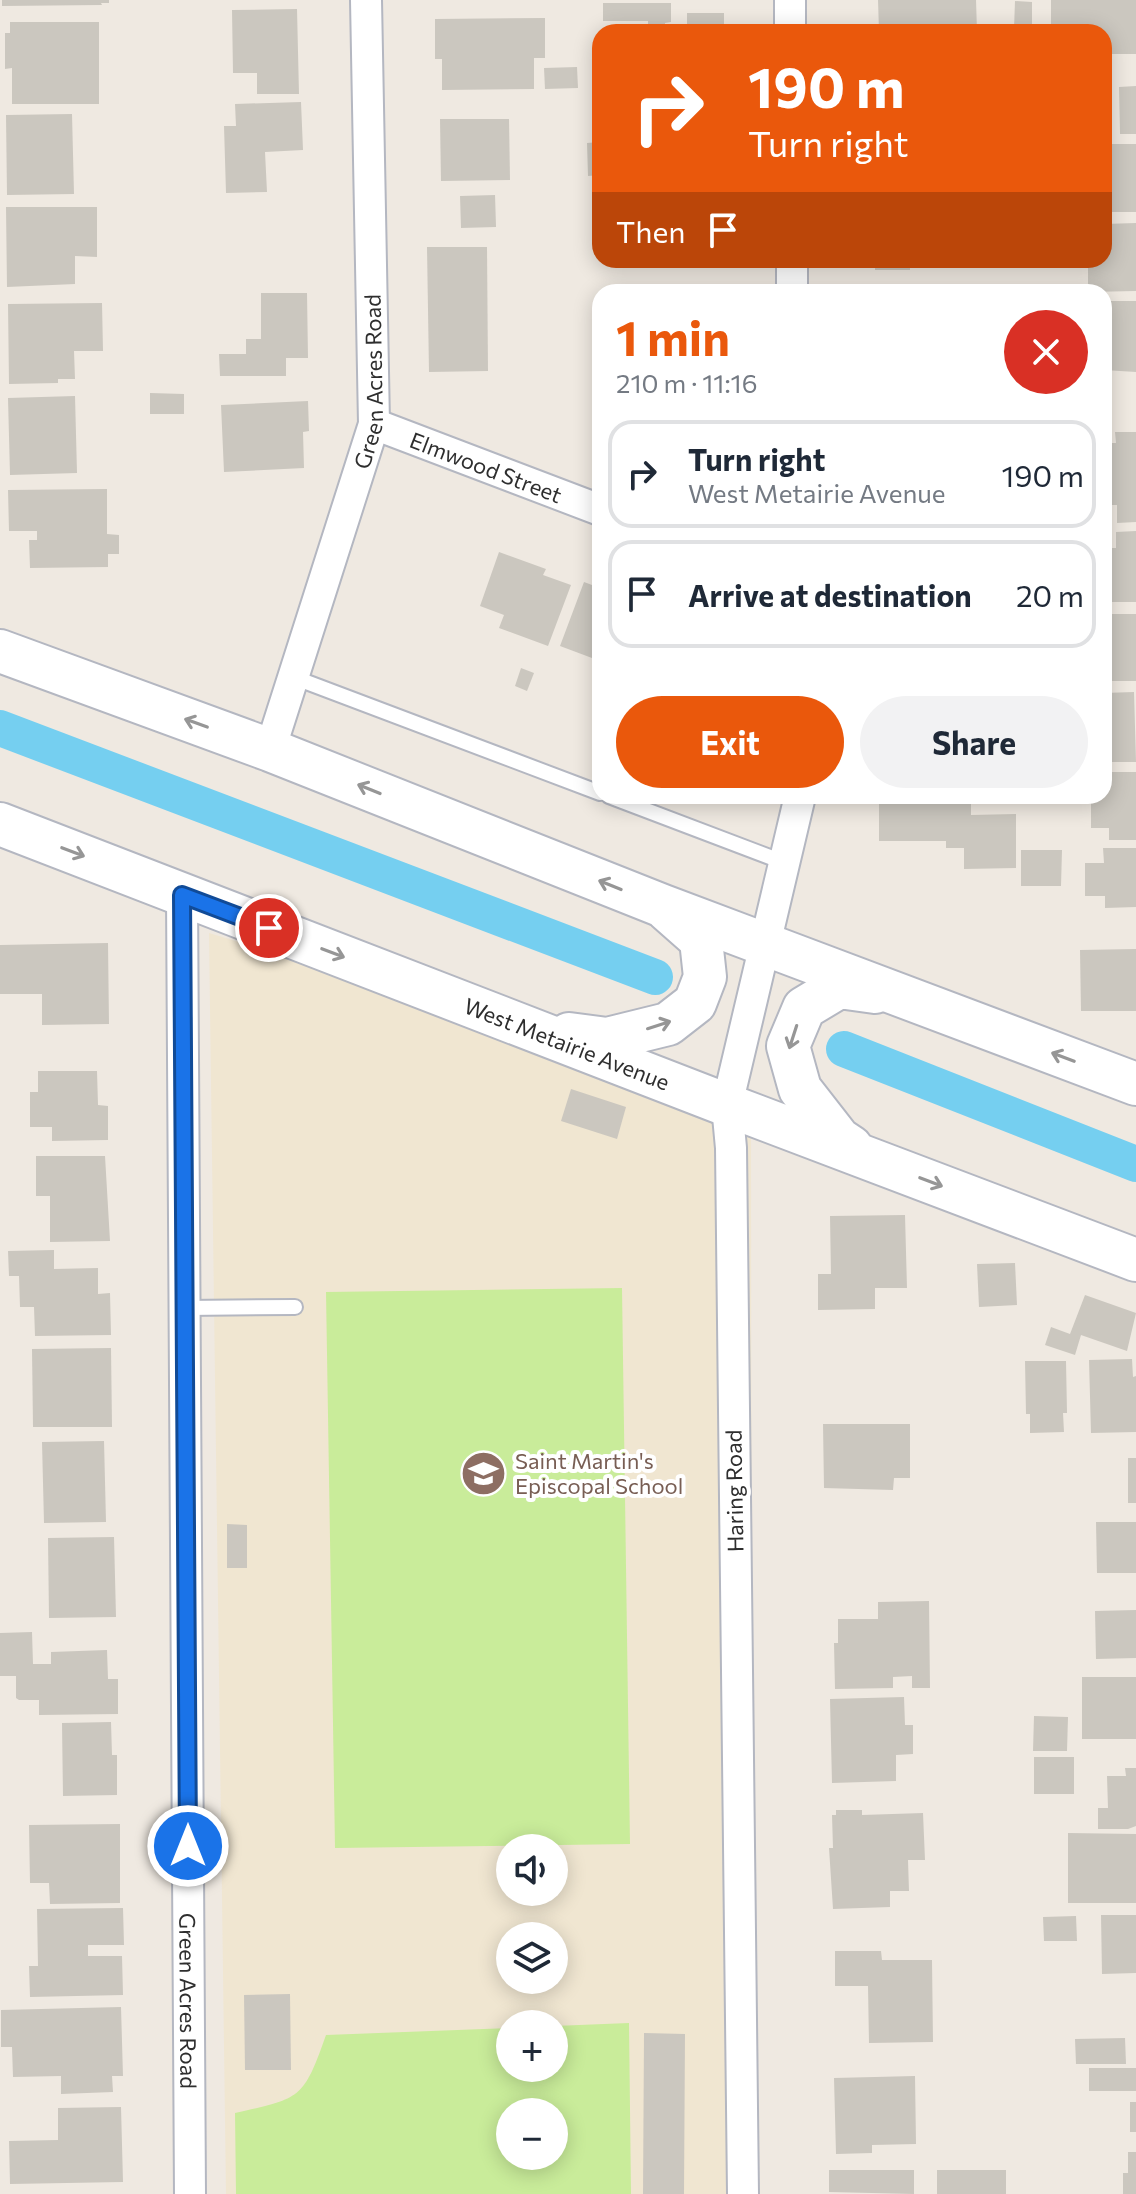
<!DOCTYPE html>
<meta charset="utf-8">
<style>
:root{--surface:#fff;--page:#f2f2f3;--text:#1f2937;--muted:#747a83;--line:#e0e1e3;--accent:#ea580c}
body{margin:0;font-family:Commissioner,sans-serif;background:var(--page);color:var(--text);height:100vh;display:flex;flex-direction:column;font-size:30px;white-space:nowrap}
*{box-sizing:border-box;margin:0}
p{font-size:26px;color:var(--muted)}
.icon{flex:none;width:44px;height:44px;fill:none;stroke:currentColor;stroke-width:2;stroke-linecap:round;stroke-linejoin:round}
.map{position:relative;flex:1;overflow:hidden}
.drawer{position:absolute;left:592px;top:284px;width:520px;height:520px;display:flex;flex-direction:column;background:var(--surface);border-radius:24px;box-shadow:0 4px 20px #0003}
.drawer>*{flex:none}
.top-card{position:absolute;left:592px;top:24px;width:520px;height:244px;border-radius:24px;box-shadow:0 4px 20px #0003;background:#ea580c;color:#fff;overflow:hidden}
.controls{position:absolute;left:496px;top:1834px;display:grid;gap:16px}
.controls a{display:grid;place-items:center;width:72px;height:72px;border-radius:50%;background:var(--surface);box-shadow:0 4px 20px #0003;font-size:40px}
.pin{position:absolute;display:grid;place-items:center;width:68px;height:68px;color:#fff;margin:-34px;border:4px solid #fff;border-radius:50%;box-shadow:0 2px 8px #0007}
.me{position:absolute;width:88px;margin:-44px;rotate:0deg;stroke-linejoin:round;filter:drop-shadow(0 0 6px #0008)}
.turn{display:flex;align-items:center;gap:28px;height:168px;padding:0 24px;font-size:36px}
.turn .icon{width:104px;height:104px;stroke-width:2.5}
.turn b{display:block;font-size:56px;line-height:68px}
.then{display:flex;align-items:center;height:76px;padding:0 24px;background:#0003;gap:16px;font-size:30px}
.round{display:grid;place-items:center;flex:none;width:84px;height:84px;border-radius:42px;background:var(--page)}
.headline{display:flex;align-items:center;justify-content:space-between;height:136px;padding:0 24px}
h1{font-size:48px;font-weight:700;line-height:60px;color:var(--accent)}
.primary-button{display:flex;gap:16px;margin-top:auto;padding:16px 24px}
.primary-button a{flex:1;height:92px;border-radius:48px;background:var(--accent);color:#fff;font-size:32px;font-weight:700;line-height:92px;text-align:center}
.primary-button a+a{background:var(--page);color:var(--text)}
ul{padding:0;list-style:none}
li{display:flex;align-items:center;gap:24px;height:108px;margin:0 16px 12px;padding:0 8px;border:4px solid var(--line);border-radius:24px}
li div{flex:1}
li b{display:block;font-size:30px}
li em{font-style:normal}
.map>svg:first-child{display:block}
.education{fill:#f0e6d1;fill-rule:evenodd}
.pitch{fill:#c9ec9a;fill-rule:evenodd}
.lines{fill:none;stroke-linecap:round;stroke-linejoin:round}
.canal{stroke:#75cff0;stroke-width:36}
.building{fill:#cbc7bf}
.service-casing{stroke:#b4b7c1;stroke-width:18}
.minor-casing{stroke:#b4b7c1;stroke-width:34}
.secondary-casing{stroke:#b4b7c1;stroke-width:46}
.service{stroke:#fff;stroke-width:14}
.minor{stroke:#fff;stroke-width:30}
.secondary{stroke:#fff;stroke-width:42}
.oneway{stroke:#969696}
.route-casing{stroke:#114b97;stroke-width:20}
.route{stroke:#1a73e8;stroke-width:14}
.labels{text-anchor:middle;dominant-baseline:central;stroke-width:8;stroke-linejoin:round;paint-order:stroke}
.street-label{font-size:22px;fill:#2e2e2e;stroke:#fff}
.education-label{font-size:22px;fill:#785e54;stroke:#fff;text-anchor:start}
</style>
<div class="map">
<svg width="1136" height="2194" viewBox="0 0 1136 2194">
<rect width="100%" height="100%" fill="#efe9e1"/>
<!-- education -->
<path class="education" d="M209,933L751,1098L752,2194H226ZM510,1848H554V1892H510ZM510,1936H554V1980H510ZM510,2024H554V2068H510ZM510,2112H554V2156H510Z"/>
<!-- pitch -->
<g class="pitch">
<path d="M622,1288L630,1844L335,1848L326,1292Z"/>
<path d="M629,2023L631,2194H236L235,2113C301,2098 303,2100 326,2035L510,2028V2068H554V2026ZM510,2112H554V2156H510Z"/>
</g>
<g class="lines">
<!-- canal -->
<g class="canal">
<path d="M0,728L655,977"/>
<path d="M844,1049L1136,1164"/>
</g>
</g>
<!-- building -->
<g class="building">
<path d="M2,0H109V3H101L102,5L2,6Z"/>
<path d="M878,0H976L977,32H879Z"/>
<path d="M1051,0H1136V54H1104V32H1051Z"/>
<path d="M1015,1L1032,2V29H1014Z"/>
<path d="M603,3H671V22L665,23V32H648V21H603Z"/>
<path d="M297,9L299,94H257V73H233L232,10Z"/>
<rect x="687" y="13" width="37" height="19"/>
<path d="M545,18V58H534V89L442,90V59H435V19Z"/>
<path d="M10,22H99V104H12V68L5,69V33H10Z"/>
<path d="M577,67L578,88L545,89L544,68Z"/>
<path d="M1136,86V134H1120L1119,87Z"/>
<path d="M301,102L303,150L265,152L267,192L226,193L224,126H236L235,104Z"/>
<path d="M72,114L74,194L7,195L6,115Z"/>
<path d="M440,119H509L510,180L441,181Z"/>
<path d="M600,142V175L588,176L587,143Z"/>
<rect x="1104" y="144" width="32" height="68"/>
<path d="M495,195L496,227L461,228L460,196Z"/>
<path d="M6,207H97V257L75,256V284L7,287Z"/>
<path d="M1136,223V291L1088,292V260H1104V224Z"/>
<path d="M427,247H487L488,371L429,372Z"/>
<rect x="875" y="260" width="35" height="10"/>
<rect x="897" y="286" width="41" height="6"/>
<path d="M261,293H307L308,358H286V376H220L219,354H246V339H261Z"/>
<path d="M1104,301H1136V372L1104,370Z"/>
<path d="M102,303L103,351H74L75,379H58V383L9,384L8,304Z"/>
<path d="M596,359H600V428H597Z"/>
<path d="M150,393L184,394V414H150Z"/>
<path d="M75,396L77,473L10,475L8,398Z"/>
<path d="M308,401L309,431L303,432L304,468L224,472L221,405Z"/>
<path d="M1115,432H1136V522L1117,523V505H1104V443H1116Z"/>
<path d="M107,489V534L119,535V554H108V567L30,568L29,540H37V531H9L8,490Z"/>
<path d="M1136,531V602H1108V585H1104V548H1116V532Z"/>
<path d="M499,552L546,569L543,575L571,585L548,646L499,628L504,615L480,606Z"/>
<path d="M584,582L600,588V661L560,646Z"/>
<rect x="1104" y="614" width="32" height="67"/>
<path d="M521,668L534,673L527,691L515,686Z"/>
<path d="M1134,692L1136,762H1108V719H1104V693Z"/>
<path d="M1104,772H1136V840H1109V828H1091V796H1104Z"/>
<path d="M879,796H971V815L1016,814V868L964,869V848H946V841H879Z"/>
<path d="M1103,848H1136V907L1105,908V896H1085V863H1104Z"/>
<path d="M1021,850H1062L1061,886H1021Z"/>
<path d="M108,943L109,1024L42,1025V994H0V945Z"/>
<path d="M1136,949V1011H1081L1080,950Z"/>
<path d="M38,1071H97L98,1105L108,1106V1140L52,1141V1127H30V1092H38Z"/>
<path d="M571,1089L626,1107L617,1139L561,1121Z"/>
<path d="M36,1156H105L110,1241L50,1242V1196H36Z"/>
<path d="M905,1215L907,1288H875V1309L818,1310V1274H831L830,1216Z"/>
<path d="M54,1250V1269L98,1268V1294L110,1293L111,1335L35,1336L34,1307H20L19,1276H9L8,1251Z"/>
<path d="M1015,1263L1017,1305L979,1307L977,1264Z"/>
<path d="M1085,1295L1136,1313L1127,1351L1081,1335L1075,1355L1045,1345L1051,1327L1070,1334Z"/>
<path d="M111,1348L112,1427H33L32,1349Z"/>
<path d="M1132,1359L1133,1377L1136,1376V1432L1091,1433L1089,1360Z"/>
<path d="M1025,1361H1066L1067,1413H1063L1064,1432L1030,1433V1414H1026Z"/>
<path d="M823,1424H910V1478H894L893,1490L824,1488Z"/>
<path d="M104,1441L106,1522L44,1523L42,1442Z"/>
<rect x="1128" y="1458" width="8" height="45"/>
<path d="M1096,1522H1136V1573H1097Z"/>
<path d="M227,1524L247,1525V1568H227Z"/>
<path d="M114,1537L116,1617L49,1618L48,1538Z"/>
<path d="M929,1601L930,1688H912V1676L893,1677V1688L835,1689L834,1643H838V1619H878V1602Z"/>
<path d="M1136,1610V1658L1096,1659L1095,1611Z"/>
<path d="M32,1632L33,1664H51V1652L107,1650L108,1679H118V1714L39,1715V1700H19L16,1698V1676H0V1633Z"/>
<rect x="1082" y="1677" width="54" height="62"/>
<path d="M904,1697L905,1725H913V1754L896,1755V1781L832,1783L830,1699Z"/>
<path d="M1034,1716L1068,1717L1067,1751H1033Z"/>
<path d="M111,1722L112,1755H117V1795L63,1796L62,1723Z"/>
<rect x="1034" y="1757" width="40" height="37"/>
<path d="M1125,1768H1136V1826L1128,1829H1098V1808H1108L1107,1776H1126Z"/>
<path d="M836,1810H862V1815L923,1813L925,1860H908L909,1891H890V1907L833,1909L829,1848H833L832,1815H836Z"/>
<path d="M120,1824V1903L50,1904L49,1883H30L29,1825Z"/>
<path d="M1068,1833L1136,1834V1903H1068Z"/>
<path d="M123,1908L124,1945H88V1956H122L123,1995L30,1997L29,1966H38L37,1909Z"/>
<path d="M1101,1915H1136V1973L1102,1974Z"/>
<path d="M1076,1916L1077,1941H1044L1043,1917Z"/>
<path d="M835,1951H881L882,1960H932L933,2042L869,2043L868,1986H835Z"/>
<path d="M290,1994L291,2070H245L244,1995Z"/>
<path d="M121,2007L123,2076H112L113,2092L61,2094V2076L13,2077L12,2047H1V2010Z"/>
<path d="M644,2033L685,2034L684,2194H643Z"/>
<path d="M1125,2038L1126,2064H1076L1075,2039Z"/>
<rect x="1089" y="2068" width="47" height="23"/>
<path d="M915,2076L916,2144L872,2145V2153L836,2154L834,2078Z"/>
<rect x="1130" y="2102" width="6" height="30"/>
<path d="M121,2107L123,2182L10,2184L9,2141L58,2140V2108Z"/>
<path d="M1128,2152H1136V2194H1123V2173H1128Z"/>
<path d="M829,2170H914V2194L829,2192Z"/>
<rect x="937" y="2170" width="69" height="24"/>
</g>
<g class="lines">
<defs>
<g id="service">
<path d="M293,677L600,793"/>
<path d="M609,796L783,862"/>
<path d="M185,1308L295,1307"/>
</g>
<g id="minor">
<path d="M790,0V32"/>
<path d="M792,260V292"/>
<path id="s1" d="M374,424L600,510"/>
<path id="s2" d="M270,750L374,424L366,0"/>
<path id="s3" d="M182,895L190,2194"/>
<path d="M743,2194L731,1148L727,1105L800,796"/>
</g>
<g id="secondary">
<path d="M0,651L270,750L663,906L1136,1084"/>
<path id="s4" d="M0,824L727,1105L1136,1260"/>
<path d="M569,1034L607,1039L668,1024L695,1003L705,977L701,940L667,910"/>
<path d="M851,1147L839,1139L800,1089L788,1046L804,1008L839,987L875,992"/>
</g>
</defs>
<!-- service casing -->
<use href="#service" class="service-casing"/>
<!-- minor casing -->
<use href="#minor" class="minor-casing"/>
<!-- secondary casing -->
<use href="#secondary" class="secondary-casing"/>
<!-- service -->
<use href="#service" class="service"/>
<!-- minor -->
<use href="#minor" class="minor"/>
<!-- secondary -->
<use href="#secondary" class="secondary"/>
</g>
<!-- one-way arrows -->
<defs><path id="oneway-shaft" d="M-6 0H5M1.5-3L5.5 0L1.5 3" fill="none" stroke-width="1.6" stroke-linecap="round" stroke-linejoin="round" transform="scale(2)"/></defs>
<g class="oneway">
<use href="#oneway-shaft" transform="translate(196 723) rotate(-160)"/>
<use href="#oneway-shaft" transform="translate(369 789) rotate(-158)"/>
<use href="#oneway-shaft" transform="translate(73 852) rotate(21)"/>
<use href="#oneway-shaft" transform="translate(610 885) rotate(-158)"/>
<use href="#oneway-shaft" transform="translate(333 953) rotate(21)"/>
<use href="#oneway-shaft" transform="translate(659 1025) rotate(-18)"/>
<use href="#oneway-shaft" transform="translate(793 1037) rotate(108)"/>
<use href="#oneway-shaft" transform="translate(1063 1057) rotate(-159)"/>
<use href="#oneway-shaft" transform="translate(931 1182) rotate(21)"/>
</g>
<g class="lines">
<defs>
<path id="route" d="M188,1846L182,895L269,928"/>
</defs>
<!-- route casing -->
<use href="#route" class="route-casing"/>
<!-- route -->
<use href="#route" class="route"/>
</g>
<!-- icons -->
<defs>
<symbol id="school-disc" viewBox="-11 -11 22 22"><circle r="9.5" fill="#8d6e63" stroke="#fff"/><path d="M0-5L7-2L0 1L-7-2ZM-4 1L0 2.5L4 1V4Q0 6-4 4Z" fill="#fff"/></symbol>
</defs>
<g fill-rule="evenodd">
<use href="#school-disc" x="458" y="1448" width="51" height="51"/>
</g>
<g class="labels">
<!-- street labels -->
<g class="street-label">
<text stroke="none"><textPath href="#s2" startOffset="384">Green Acres Road</textPath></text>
<text stroke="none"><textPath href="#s1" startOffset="120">Elmwood Street</textPath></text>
<text stroke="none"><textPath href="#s4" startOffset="608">West Metairie Avenue</textPath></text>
<text transform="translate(734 1491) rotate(-91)">Haring Road</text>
<text stroke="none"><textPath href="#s3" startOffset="1106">Green Acres Road</textPath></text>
</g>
<!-- education labels -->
<g class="education-label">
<text x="515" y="1460">Saint Martin's<tspan x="515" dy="25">Episcopal School</tspan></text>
</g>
</g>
</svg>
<div class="controls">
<a><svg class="icon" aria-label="sound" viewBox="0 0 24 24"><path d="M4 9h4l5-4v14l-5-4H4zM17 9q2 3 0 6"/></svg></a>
<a><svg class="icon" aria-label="layers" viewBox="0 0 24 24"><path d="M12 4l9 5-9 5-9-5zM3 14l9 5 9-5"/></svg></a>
<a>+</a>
<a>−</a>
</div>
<div class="pin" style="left:269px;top:928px;background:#d93025"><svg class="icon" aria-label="arrive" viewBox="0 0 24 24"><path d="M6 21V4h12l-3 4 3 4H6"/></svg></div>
<svg class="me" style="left:188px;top:1846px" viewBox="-20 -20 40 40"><circle r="17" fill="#1a73e8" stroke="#fff" stroke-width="3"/><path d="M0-11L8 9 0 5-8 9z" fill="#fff"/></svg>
<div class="top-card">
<div class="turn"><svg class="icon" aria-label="right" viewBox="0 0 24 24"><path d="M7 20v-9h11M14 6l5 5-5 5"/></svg><div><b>190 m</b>Turn right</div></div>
<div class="then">Then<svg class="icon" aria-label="arrive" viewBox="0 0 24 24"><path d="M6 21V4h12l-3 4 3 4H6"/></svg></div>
</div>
<section class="drawer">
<div class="headline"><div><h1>1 min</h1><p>210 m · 11:16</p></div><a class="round" style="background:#d93025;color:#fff"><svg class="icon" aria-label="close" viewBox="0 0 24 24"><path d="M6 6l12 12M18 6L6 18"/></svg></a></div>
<ul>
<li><svg class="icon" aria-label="right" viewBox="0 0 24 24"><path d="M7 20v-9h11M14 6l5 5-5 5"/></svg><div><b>Turn right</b><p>West Metairie Avenue</p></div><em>190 m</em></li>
<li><svg class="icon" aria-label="arrive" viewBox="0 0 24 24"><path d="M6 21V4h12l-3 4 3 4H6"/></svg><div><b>Arrive at destination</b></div><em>20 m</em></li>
</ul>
<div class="primary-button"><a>Exit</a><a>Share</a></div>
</section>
</div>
